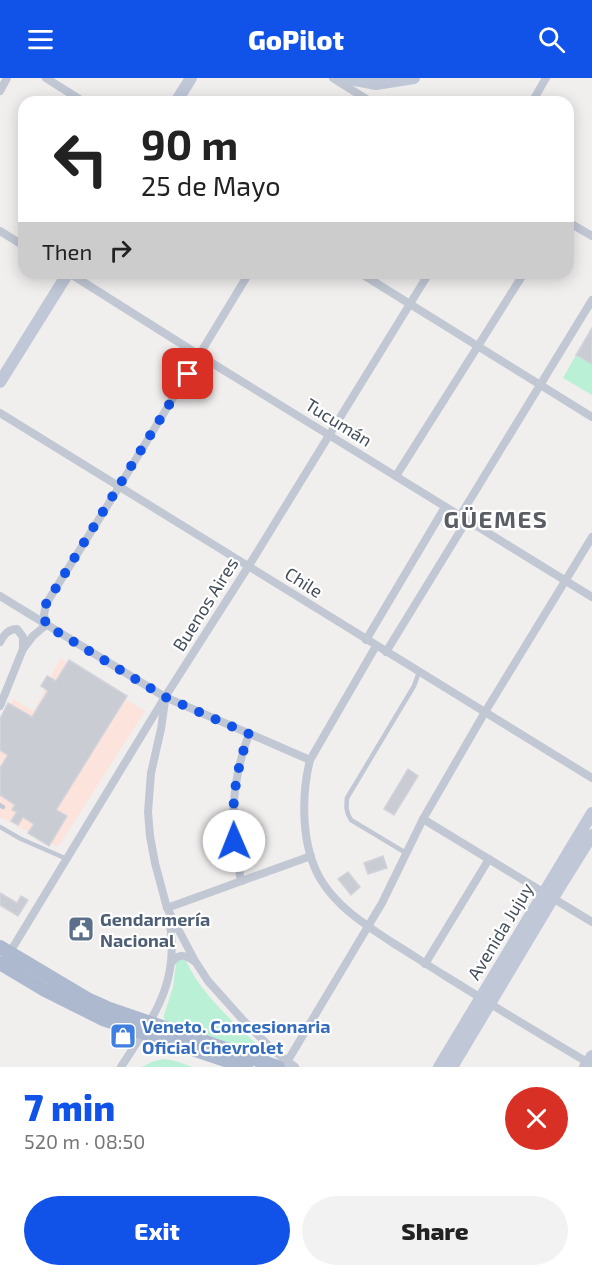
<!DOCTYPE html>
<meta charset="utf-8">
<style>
:root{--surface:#fff;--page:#f2f2f2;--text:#222;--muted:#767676;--accent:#1153e8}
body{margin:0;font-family:"Exo 2",sans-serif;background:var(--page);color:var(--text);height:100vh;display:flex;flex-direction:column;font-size:22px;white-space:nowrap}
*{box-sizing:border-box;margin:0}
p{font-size:20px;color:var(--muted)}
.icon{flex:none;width:33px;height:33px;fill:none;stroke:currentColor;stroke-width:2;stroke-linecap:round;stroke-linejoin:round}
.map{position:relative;height:989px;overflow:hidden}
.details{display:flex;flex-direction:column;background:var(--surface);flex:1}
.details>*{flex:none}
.guide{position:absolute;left:18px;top:18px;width:556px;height:183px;border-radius:18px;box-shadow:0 3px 15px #0003;background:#fff;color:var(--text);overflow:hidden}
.pin{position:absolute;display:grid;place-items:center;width:51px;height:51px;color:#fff;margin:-26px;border-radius:12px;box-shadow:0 3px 9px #0006}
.me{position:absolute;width:66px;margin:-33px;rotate:359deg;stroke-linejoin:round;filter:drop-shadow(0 0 4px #0008)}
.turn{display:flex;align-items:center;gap:21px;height:126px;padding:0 24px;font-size:27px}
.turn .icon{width:78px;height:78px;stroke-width:2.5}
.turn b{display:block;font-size:42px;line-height:51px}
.then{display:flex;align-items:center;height:57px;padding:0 24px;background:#0003;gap:12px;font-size:22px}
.round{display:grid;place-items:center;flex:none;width:63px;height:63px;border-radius:32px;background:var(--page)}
.head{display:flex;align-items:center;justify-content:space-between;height:102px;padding:0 24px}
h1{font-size:36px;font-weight:800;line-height:45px;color:var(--accent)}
.primary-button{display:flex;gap:12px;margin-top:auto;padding:12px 24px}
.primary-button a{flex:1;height:69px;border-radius:36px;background:var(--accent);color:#fff;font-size:24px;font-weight:800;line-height:69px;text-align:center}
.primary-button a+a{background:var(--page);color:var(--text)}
header{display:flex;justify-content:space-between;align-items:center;height:78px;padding:0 24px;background:var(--accent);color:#fff;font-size:27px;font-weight:800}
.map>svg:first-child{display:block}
.medical{fill:#fce4dd}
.green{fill:#baf1d6}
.building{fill:#caccd4;stroke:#d2d3da;stroke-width:1.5}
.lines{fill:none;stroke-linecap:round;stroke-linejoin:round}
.lane{stroke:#c1c8d4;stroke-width:4.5}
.street{stroke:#c1c8d4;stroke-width:8}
.secondary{stroke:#c0c8d8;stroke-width:12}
.primary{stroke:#acb9ce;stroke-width:14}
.route{stroke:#1153e8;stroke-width:10;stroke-dasharray:0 18}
.labels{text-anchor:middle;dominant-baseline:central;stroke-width:4.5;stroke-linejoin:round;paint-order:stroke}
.street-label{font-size:18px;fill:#454f5c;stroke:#fff}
.service-label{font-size:18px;font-weight:bold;fill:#4e5e75;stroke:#fff;text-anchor:start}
.shop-label{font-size:18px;font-weight:bold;fill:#366cbe;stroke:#fff;text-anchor:start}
.district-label{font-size:24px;font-weight:bold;letter-spacing:1.5px;fill:#5a5d63;stroke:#fff}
</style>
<header><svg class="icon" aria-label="menu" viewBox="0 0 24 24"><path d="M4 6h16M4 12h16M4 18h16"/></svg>GoPilot<svg class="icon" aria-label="search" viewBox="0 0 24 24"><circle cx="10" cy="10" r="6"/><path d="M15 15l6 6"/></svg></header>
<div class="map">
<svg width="592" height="989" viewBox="0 0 592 989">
<rect width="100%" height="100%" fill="#f1eeee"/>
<!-- medical -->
<path class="medical" d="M60,580L145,633L58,769L0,739V651L13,621L34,633Z"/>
<!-- green -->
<g class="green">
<path d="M576,277L592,286V317L563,300Z"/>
<path d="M182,881L186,883C203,919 237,947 265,974V977L166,943L164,941V937L173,909L176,886L178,883Z"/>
<path d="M164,981L175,983L193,989H141L154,983Z"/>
</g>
<!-- building -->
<g class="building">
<path d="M592,250V286L576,277Z"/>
<path d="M69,582L127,618L56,732L67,738L49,768L28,755L34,746L23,739L18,747L11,743L17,734L12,732L15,727L0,717V690L8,677L0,672V641L8,625L32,639L48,613L41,608L47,598L56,603Z"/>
<path d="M408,691L418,698L394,737L384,731Z"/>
<path d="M383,778L387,790L368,796L364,785Z"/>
<path d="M348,794L360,809L351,817L338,801Z"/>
<path d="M0,815L17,825L21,818L28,822L18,838L0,827Z"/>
</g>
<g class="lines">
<!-- lane -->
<g class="lane">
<path d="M236,195L245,200"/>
<path d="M0,727L3,729"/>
<path d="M0,749L21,761L67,781"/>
<path d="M406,775L351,742C346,734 346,729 347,720L414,608L419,594"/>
</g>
<!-- street -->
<g class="street">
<path d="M46,0L84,24"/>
<path d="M333,0L371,24"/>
<path d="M0,13L7,0"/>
<path d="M532,24L546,0"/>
<path d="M568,144L592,158"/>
<path d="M0,153L24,168"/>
<path d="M69,195L199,277L592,519"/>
<path d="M360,195L592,339"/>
<path d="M0,335L592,700"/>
<path d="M396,398L524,195"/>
<path d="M460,438L592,222"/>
<path d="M0,518L165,619L310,682"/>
<path d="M46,547L44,537L46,526L119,409L249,195"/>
<path d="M366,562L445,429"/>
<path d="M0,564C4,557 8,551 17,551L23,559V571"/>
<path d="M376,568L310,682C301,718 301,769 321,802C338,830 366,847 393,865C411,876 429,888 447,899C495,929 543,958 592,987"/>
<path d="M386,574L467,442"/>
<path d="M165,623L161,651L151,695L148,734L150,758L155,785L167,830L195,883L208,903L242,941L273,972L295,989"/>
<path d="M0,628L23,571L33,558L46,547"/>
<path d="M423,741L592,844"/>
<path d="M241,803C230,750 230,707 249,656"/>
<path d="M167,830L311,778"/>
<path d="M7,879L165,619L248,489L429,195"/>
<path d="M172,884C180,875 185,877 194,883"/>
<path d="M425,886L489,781"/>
<path d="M121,989C154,938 181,904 169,840"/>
<path d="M284,989L382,825L423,741L485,634L592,459"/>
</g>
<!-- secondary -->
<g class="secondary">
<path d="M345,0L376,6L414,0"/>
<path d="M176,24L191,0"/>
<path d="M0,304L68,195"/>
<path d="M439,989L592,735"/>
<path d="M452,989L553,820L592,757"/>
<path d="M585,989L592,978"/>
</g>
<!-- primary -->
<g class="primary">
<path d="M0,869L89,922L107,930L278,989"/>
<path d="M0,885L45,912L103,941L246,989"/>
</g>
</g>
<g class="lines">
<!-- route -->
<path class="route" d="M188,296L46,526L44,537L46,547L165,619L249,656C236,691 231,726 234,763"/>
</g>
<!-- icons -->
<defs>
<symbol id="civic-square" viewBox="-11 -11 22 22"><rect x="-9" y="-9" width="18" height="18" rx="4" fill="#5c6f8a" stroke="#fff"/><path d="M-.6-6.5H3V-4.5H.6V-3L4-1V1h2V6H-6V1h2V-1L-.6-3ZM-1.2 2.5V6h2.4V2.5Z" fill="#fff"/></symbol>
<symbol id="shop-square" viewBox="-11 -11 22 22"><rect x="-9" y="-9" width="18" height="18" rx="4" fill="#3f7fe0" stroke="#fff"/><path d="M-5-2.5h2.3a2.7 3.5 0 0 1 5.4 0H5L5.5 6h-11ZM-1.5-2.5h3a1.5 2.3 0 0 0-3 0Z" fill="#fff"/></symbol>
</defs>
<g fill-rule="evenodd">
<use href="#civic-square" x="66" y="836" width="30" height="30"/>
<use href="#shop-square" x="108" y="943" width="30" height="30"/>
</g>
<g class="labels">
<!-- street labels -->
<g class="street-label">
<text transform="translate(339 344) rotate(32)">Tucumán</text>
<text transform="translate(304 504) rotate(32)">Chile</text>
<text transform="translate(205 526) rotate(-58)">Buenos Aires</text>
<text transform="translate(500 853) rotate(-59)">Avenida Jujuy</text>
</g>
<!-- service labels -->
<g class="service-label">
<text x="100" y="841">Gendarmería<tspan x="100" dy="21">Nacional</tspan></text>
</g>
<!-- shop labels -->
<g class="shop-label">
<text x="142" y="948">Veneto. Concesionaria<tspan x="142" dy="21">Oficial Chevrolet</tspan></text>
</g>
<!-- district labels -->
<g class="district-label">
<text x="496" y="440">GÜEMES</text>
</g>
</g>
</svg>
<div class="pin" style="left:188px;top:296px;background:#d93025"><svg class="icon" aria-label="arrive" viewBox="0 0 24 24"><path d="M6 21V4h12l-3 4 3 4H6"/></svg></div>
<svg class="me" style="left:234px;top:763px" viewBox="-20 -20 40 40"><circle r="19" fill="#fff"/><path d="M0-13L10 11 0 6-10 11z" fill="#1153e8"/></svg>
<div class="guide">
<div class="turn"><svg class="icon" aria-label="left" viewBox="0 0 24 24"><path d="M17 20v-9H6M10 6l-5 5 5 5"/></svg><div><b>90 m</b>25 de Mayo</div></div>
<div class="then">Then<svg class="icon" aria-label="right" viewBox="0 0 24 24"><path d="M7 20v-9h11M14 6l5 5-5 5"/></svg></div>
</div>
</div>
<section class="details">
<div class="head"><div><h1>7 min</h1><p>520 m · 08:50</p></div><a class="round" style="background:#d93025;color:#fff"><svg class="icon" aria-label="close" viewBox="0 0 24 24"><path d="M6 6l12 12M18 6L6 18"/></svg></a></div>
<div class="primary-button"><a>Exit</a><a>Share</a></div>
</section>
